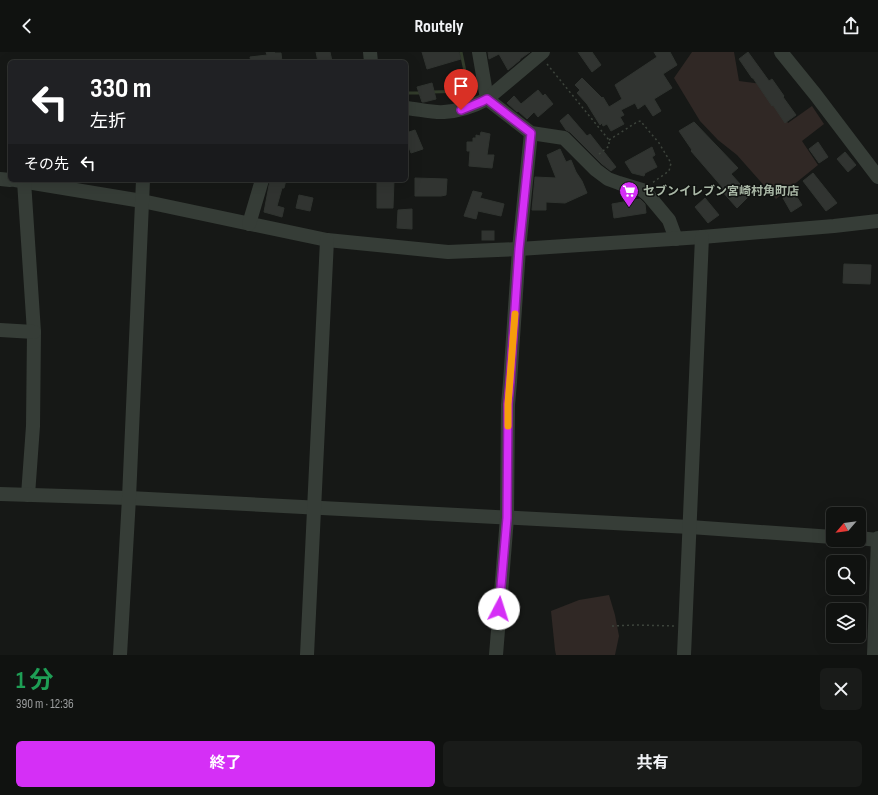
<!DOCTYPE html>
<html lang="ja">
<meta charset="utf-8">
<style>
:root{--surface:#101210;--page:#191b19;--text:#f1f3f6;--muted:#9c9e9f;--line:#303230;--accent:#d52ff6}
body{margin:0;font-family:"Sofia Sans Condensed","Noto Sans JP",sans-serif;background:var(--page);color:var(--text);height:100vh;display:flex;flex-direction:column;font-size:15px;white-space:nowrap}
*{box-sizing:border-box;margin:0}
p{font-size:13px;color:var(--muted)}
.icon{flex:none;width:22px;height:22px;fill:none;stroke:currentColor;stroke-width:2;stroke-linecap:round;stroke-linejoin:round}
.map{position:relative;height:603px;overflow:hidden}
.drawer{display:flex;flex-direction:column;background:var(--surface);flex:1}
.drawer>*{flex:none}
.guide{position:absolute;left:8px;top:8px;width:400px;height:122px;border-radius:6px;box-shadow:0 4px 16px #0002,0 0 0 1px var(--line);background:#202124;color:#fff;overflow:hidden}
.needle{width:26px;rotate:242deg}
.controls{position:absolute;left:826px;top:455px;display:grid;gap:8px}
.controls a{display:grid;place-items:center;width:40px;height:40px;border-radius:6px;background:var(--surface);box-shadow:0 4px 16px #0002,0 0 0 1px var(--line);font-size:20px}
.pin{position:absolute;display:grid;place-items:center;width:34px;height:34px;color:#fff;margin:-41px -17px;border-radius:50% 50% 50% 0;rotate:-45deg;box-shadow:0 0 4px #0007}
.pin .icon{rotate:45deg}
.me{position:absolute;width:44px;margin:-22px;rotate:5deg;stroke-linejoin:round;filter:drop-shadow(0 0 3px #0008)}
.turn{display:flex;align-items:center;gap:14px;height:84px;padding:0 16px;font-size:18px}
.turn .icon{width:52px;height:52px;stroke-width:2.5}
.turn b{display:block;font-size:28px;line-height:34px}
.then{display:flex;align-items:center;height:38px;padding:0 16px;background:#0003;gap:8px;font-size:15px}
.round{display:grid;place-items:center;flex:none;width:42px;height:42px;border-radius:6px;background:var(--page)}
.overview{display:flex;align-items:center;justify-content:space-between;height:68px;padding:0 16px}
h1{font-size:24px;font-weight:700;line-height:30px;color:#1e9e55}
.cta{display:flex;gap:8px;margin-top:auto;padding:8px 16px}
.cta a{flex:1;height:46px;border-radius:6px;background:var(--accent);color:#fff;font-size:16px;font-weight:700;line-height:46px;text-align:center}
.cta a+a{background:var(--page);color:var(--text)}
header{display:flex;justify-content:space-between;align-items:center;height:52px;padding:0 16px;background:var(--surface);font-size:18px;font-weight:700}
.map>svg:first-child{display:block}
.green{fill:#302825}
.lines{fill:none;stroke-linecap:round;stroke-linejoin:round}
.stream{stroke:#323c2b;stroke-width:3}
.building{fill:#313431;stroke:#303430}
.path{stroke:#3d443c;stroke-width:1.5;stroke-dasharray:2 3;stroke-linecap:butt}
.minor{stroke:#363d37;stroke-width:14}
.route-casing{stroke:#8a1fa0;stroke-width:10}
.route{stroke:#d52ff6;stroke-width:7}
.slow{stroke:#f59e0b;stroke-width:7}
.labels{text-anchor:middle;dominant-baseline:central;stroke-width:3;stroke-linejoin:round;paint-order:stroke}
.poi-label{font-size:12px;font-weight:bold;fill:#aab8a7;stroke:#111311;text-anchor:start}
</style>
<header><svg class="icon" aria-label="back" viewBox="0 0 24 24"><path d="M15 5l-7 7 7 7"/></svg>Routely<svg class="icon" aria-label="share" viewBox="0 0 24 24"><path d="M12 15V3M7 8l5-5 5 5M5 13v7h14v-7"/></svg></header>
<div class="map">
<svg width="878" height="603" viewBox="0 0 878 603">
<rect width="100%" height="100%" fill="#161816"/>
<!-- green -->
<g class="green">
<path d="M692,0H734L739,29L762,32L788,71L812,54L824,72L802,89L818,113L776,147L737,103L718,88L700,69L674,26Z"/>
<path d="M609,543L615,563L619,584L615,603H556L555,598L551,559L579,548Z"/>
</g>
<g class="lines">
<!-- stream -->
<g class="stream">
<path d="M432,40L469,39L461,0"/>
<path d="M406,41H422"/>
</g>
</g>
<!-- building -->
<g class="building">
<path d="M266,0H274L275,1H281L282,10H251L250,5L267,3Z"/>
<path d="M316,0H330L332,9L318,10Z"/>
<path d="M422,0H459L461,7L427,17Z"/>
<path d="M488,0H530L520,7V8L508,18L499,2L489,7Z"/>
<path d="M578,0H592L601,13L592,20Z"/>
<path d="M654,0H670L677,13L663,22L672,36L654,47L661,59L653,64L645,52L638,57L635,51L621,58L624,63L620,65L624,72L611,79L607,72L603,74L602,71L600,73L587,52L577,41L580,38L575,33L582,26L602,46L603,45L609,55L622,47L615,33L657,5Z"/>
<path d="M748,0L769,29L772,27L784,44L783,45L796,63L785,71L773,53L772,54L753,26H752L739,7Z"/>
<path d="M432,31L436,47L424,50H422L417,35Z"/>
<path d="M538,38L543,44L545,42L553,52L538,65L534,60L527,67L518,59L517,60L507,51L514,44L521,52Z"/>
<path d="M568,62L587,84L590,82L616,115L611,119L602,112L570,80L566,78L560,69Z"/>
<path d="M694,70L738,116L731,122L750,143L737,156L721,138L723,136L691,99L692,98L679,79Z"/>
<path d="M415,78L423,97L411,101L406,87V81Z"/>
<path d="M481,80L490,82L487,103H494L492,116L469,114L470,99H467V90H473V86H476V83L480,84Z"/>
<path d="M818,90L828,105L819,111L809,97Z"/>
<path d="M652,95L655,103L652,105L657,115L645,121L644,124L632,121L625,110Z"/>
<path d="M560,97L566,110L571,108L576,120L582,129L587,141L565,151L546,150V158H532L535,125L556,126L547,103Z"/>
<path d="M845,100L856,113L848,120L837,107Z"/>
<path d="M813,121L837,151L826,159L803,129Z"/>
<path d="M415,126L447,127L446,143L441,144H415Z"/>
<path d="M270,128H286L284,136H282L277,154L284,156L282,165L264,160Z"/>
<path d="M377,128H394L393,156H377Z"/>
<path d="M473,139L482,141L480,146L504,152L501,164L478,159L476,167L464,164Z"/>
<path d="M793,139L802,153L791,160L783,146Z"/>
<path d="M299,143L313,146L310,159L296,156Z"/>
<path d="M705,146L719,163L708,171L695,155Z"/>
<path d="M640,147L645,152L646,161L614,166L612,152Z"/>
<path d="M412,157V177L397,176L398,158Z"/>
<rect x="482" y="179" width="12" height="9"/>
<path d="M844,212L871,213L870,232L843,231Z"/>
</g>
<g class="lines">
<!-- path -->
<g class="path">
<path d="M547,12L609,88V94L598,103"/>
<path d="M609,88L637,70L641,69L643,72L659,91L671,111L669,119L652,131"/>
<path d="M612,574L636,573L674,574"/>
</g>
<!-- minor -->
<g class="minor">
<path d="M370,0L371,10"/>
<path d="M479,0L487,47L531,81L564,86L596,118L608,127L619,131L642,138L649,144L669,168L676,187"/>
<path d="M781,0L815,42L878,125"/>
<path d="M406,56C418,57 433,61 444,60C459,59 474,54 487,47L543,0"/>
<path d="M0,127L10,128"/>
<path d="M15,128L142,149L327,188L448,200L519,197L702,185L834,174L878,169"/>
<path d="M24,129L34,280L33,374L28,443"/>
<path d="M249,172L262,128"/>
<path d="M0,278L34,280"/>
<path d="M0,442L129,446L690,475L833,485"/>
<path d="M859,486L878,488"/>
<path d="M120,603L129,446L143,128"/>
<path d="M307,603L327,188"/>
<path d="M496,603L507,466L508,353L510,330L519,197L531,81"/>
<path d="M684,603L702,185"/>
<path d="M874,603L878,486"/>
</g>
</g>
<g class="lines">
<defs>
<path id="route" d="M461,58L481,50L487,47L531,81L519,197L510,330L508,352L507,466L499,557"/>
</defs>
<!-- route casing -->
<use href="#route" class="route-casing"/>
<!-- route -->
<use href="#route" class="route"/>
<!-- slow -->
<path class="slow" d="M508,374V352L515,262"/>
</g>
<!-- icons -->
<defs>
<symbol id="supermarket-pin" viewBox="-11 -11 22 30"><path d="M0 17L-7.5 6A9.5 9.5 0 1 1 7.5 6Z" fill="#d52ff6" stroke="#111311"/><path d="M-6-5.5h2.5l.6 2H6L4.5 2H-2.5L-4.4-4H-6ZM-1.5 3.2a1.3 1.3 0 1 0 .1 0ZM3 3.2a1.3 1.3 0 1 0 .1 0Z" fill="#fff"/></symbol>
</defs>
<g fill-rule="evenodd">
<use href="#supermarket-pin" x="618" y="128" width="22" height="30"/>
</g>
<g class="labels">
<!-- poi labels -->
<g class="poi-label">
<text x="643" y="139">セブンイレブン宮崎村角町店</text>
</g>
</g>
</svg>
<div class="controls">
<a><svg class="needle" viewBox="-14 -14 28 28"><path d="M0-13l5 13h-10z" fill="#e53935"/><path d="M0 13l5-13h-10z" fill="#9c9e9f"/></svg></a>
<a><svg class="icon" aria-label="search" viewBox="0 0 24 24"><circle cx="10" cy="10" r="6"/><path d="M15 15l6 6"/></svg></a>
<a><svg class="icon" aria-label="layers" viewBox="0 0 24 24"><path d="M12 4l9 5-9 5-9-5zM3 14l9 5 9-5"/></svg></a>
</div>
<div class="pin" style="left:461px;top:58px;background:#d93025"><svg class="icon" aria-label="arrive" viewBox="0 0 24 24"><path d="M6 21V4h12l-3 4 3 4H6"/></svg></div>
<svg class="me" style="left:499px;top:557px" viewBox="-20 -20 40 40"><circle r="19" fill="#fff"/><path d="M0-13L10 11 0 6-10 11z" fill="#d52ff6"/></svg>
<div class="guide">
<div class="turn"><svg class="icon" aria-label="left" viewBox="0 0 24 24"><path d="M17 20v-9H6M10 6l-5 5 5 5"/></svg><div><b>330 m</b>左折</div></div>
<div class="then">その先<svg class="icon" aria-label="left" viewBox="0 0 24 24"><path d="M17 20v-9H6M10 6l-5 5 5 5"/></svg></div>
</div>
</div>
<section class="drawer">
<div class="overview"><div><h1>1 分</h1><p>390 m · 12:36</p></div><a class="round"><svg class="icon" aria-label="close" viewBox="0 0 24 24"><path d="M6 6l12 12M18 6L6 18"/></svg></a></div>
<div class="cta"><a>終了</a><a>共有</a></div>
</section>
